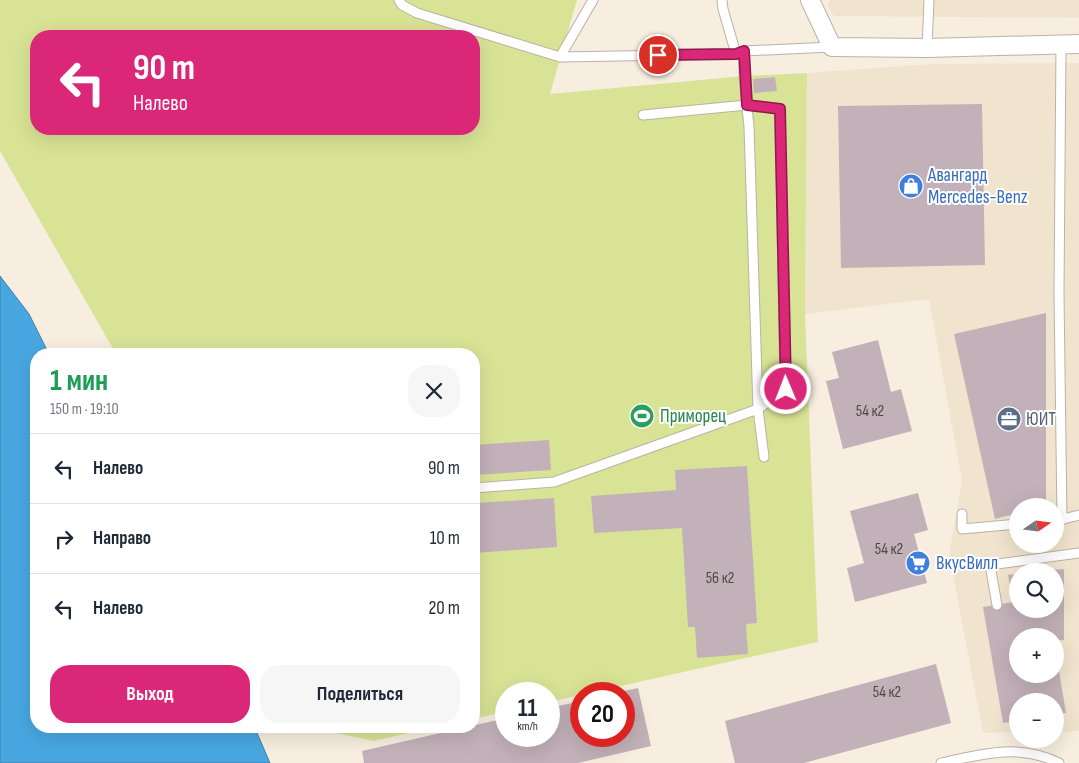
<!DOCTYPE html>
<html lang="ru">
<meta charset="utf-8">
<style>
:root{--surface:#fff;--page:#f6f6f7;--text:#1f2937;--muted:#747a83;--line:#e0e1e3;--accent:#db2777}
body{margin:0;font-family:"Sofia Sans Condensed",sans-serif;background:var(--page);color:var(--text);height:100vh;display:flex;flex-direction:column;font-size:19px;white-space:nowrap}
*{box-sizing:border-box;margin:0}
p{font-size:16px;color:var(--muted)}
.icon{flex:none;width:28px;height:28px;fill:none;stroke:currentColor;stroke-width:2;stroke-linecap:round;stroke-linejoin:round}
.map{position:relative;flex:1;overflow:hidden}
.sheet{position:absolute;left:30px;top:348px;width:450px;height:385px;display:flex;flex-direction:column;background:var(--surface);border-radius:20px;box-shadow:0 5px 20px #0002}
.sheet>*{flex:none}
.hud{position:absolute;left:30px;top:30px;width:450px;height:105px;border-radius:20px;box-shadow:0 5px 20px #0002;background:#db2777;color:#fff;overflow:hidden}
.needle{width:32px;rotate:76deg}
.controls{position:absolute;left:1009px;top:498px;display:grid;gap:10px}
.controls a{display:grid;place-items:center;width:55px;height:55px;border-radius:50%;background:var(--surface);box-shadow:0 5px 20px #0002;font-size:25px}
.speed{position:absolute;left:495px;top:682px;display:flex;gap:10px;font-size:25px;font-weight:700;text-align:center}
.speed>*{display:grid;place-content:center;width:65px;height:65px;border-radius:50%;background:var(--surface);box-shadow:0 5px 20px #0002;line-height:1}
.speed small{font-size:12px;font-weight:400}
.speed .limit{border:8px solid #d22;background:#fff;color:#111}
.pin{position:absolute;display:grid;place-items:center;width:42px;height:42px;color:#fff;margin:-21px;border:2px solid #fff;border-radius:50%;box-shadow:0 1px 5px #0007}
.me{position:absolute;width:55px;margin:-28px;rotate:359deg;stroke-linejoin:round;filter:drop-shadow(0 0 4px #0008)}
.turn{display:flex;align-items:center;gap:18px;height:105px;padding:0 20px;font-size:22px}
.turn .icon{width:65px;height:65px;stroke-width:2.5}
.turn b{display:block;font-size:35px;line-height:42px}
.round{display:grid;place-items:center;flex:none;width:52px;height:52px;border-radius:20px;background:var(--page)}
.head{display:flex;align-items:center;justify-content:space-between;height:85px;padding:0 20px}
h1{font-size:30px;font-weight:700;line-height:38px;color:#1e9e55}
.cta{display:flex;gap:10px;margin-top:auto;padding:10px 20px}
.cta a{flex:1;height:58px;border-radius:20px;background:var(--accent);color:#fff;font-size:20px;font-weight:700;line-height:58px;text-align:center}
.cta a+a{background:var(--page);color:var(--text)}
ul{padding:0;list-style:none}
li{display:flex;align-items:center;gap:15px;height:70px;padding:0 20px;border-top:1px solid var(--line)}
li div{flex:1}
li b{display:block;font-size:19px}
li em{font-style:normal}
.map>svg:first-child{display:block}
.built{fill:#f1e4ce;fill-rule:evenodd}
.green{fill:#d9e396;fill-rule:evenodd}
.water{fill:#48a7e1;stroke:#3e80a7}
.building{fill:#c2b1b8}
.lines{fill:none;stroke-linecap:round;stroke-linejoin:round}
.lane-casing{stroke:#bbb2a4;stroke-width:11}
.street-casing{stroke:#bbb2a4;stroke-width:20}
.lane{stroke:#fff;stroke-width:9}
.street{stroke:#fff;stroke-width:18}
.route-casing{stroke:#8e194d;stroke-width:12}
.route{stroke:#db2777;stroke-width:9}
.labels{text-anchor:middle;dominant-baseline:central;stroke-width:4;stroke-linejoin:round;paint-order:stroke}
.number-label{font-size:16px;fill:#4e4745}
.shop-label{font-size:19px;fill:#366cbe;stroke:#fff;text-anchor:start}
.leisure-label{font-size:19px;fill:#27864d;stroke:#fff;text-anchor:start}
.service-label{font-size:19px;fill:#4e5e75;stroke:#fff;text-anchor:start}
</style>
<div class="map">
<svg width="1079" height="763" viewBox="0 0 1079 763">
<rect width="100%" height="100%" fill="#f7eedf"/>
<!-- built -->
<g class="built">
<path d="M829,0H1079V18L834,16L828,7Z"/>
<path d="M1079,63V731L1055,732V701H1018L1017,732L983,733L949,554L962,481L929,299L805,314L807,73L932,64ZM1018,506H1055V544H1018ZM1018,571H1055V609H1018ZM1018,636H1055V674H1018Z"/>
</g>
<!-- green -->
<g class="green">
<path d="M0,0H577L550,94L744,76L807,73L805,314L818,642L549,702V694H506V711L474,719V354H116L0,151ZM36,36H474V129H36Z"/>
<path d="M295,726H439L374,741L331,732H297Z"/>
</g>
<!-- water -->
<path class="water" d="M0,276L29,314L49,354H36V726H254L270,763H0Z"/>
<!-- building -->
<g class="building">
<path d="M775,77L777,91L754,93L753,79Z"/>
<path d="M982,104L985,265L841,268L838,106Z"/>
<path d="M1046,313V505L1018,506V513L995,519L954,334Z"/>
<path d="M878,340L891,392L901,389L912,431L843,449L826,381L839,378L832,352Z"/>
<path d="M549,440L551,470L474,475V445Z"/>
<path d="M747,466L757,623L746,624L748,654L697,658L695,627H688L682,528L594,533L591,496L676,490L675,470Z"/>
<path d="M918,493L928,530L914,534L927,583L855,602L847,568L864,563L850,511Z"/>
<path d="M554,498L557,547L474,553V503Z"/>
<path d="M1064,569V640L1055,641V636H1018V674H1055L1056,653L1066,713L1055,714V701H1018V721L1003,723L983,607L1013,602L1008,575L1018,574V609H1055V571H1051V570Z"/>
<path d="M936,664L951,723L804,763H735L725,721Z"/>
<path d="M638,688L651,746L578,763H364L362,751L506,718V736H549V708L581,701V736H624V694L615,693Z"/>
</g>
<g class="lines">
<defs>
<g id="lane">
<path d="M399,0L402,5L417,13L560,57L736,54L744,51L832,47"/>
<path d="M722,0L723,9L736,54"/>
<path d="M1061,44L1059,293L1062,520"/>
<path d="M927,48L929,0"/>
<path d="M744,51V76L749,127L758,409L764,457"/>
<path d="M560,57L593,0"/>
<path d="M474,488L554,482L758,409L785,389L780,109L747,105L643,115"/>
<path d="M962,514V529L1018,524"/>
<path d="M1055,521L1079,515"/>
<path d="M997,605L990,565L1079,553"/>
<path d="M941,763C981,754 1019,743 1059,763"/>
</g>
<path id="street" d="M810,0L832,47L927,48L1079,44"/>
</defs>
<!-- lane casing -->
<use href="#lane" class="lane-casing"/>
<!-- street casing -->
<use href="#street" class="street-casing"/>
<!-- lane -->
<use href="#lane" class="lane"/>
<!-- street -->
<use href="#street" class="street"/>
</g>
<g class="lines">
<defs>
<path id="route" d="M658,55L736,54L744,51L747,105L780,109L786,389"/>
</defs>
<!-- route casing -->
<use href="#route" class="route-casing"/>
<!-- route -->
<use href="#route" class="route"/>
</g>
<!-- icons -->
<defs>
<symbol id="shop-disc" viewBox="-11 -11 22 22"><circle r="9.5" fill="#3f7fe0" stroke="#fff"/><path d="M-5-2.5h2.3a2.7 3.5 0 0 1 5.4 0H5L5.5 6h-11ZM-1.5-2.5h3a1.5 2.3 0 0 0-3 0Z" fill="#fff"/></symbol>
<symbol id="stadium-disc" viewBox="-11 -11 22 22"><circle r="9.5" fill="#2e9e5b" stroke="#fff"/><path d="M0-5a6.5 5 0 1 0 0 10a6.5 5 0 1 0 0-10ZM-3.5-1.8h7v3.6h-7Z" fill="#fff"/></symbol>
<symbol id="office-disc" viewBox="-11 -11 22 22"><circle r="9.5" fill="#5c6f8a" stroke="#fff"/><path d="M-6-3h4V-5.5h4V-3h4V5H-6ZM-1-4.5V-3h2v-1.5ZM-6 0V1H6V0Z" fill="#fff"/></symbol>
<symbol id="supermarket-disc" viewBox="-11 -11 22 22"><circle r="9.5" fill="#3f7fe0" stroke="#fff"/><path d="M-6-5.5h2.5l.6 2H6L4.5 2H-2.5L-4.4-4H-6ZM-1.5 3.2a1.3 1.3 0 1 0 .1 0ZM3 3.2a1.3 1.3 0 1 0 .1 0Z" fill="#fff"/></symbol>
</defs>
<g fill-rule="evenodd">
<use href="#shop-disc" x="897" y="172" width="28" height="28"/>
<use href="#stadium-disc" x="628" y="402" width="28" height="28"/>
<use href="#office-disc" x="995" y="405" width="28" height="28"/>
<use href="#supermarket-disc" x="904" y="549" width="28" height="28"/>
</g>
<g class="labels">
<!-- number labels -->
<g class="number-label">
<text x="870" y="411">54 к2</text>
<text x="889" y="549">54 к2</text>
<text x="720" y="578">56 к2</text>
<text x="887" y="692">54 к2</text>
</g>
<!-- shop labels -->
<g class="shop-label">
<text x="928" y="175">Авангард<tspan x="928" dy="22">Mercedes-Benz</tspan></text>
<text x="936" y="563">ВкусВилл</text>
</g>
<!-- leisure labels -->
<g class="leisure-label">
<text x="660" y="416">Приморец</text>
</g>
<!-- service labels -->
<g class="service-label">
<text x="1026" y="419">ЮИТ</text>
</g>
</g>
</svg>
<div class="controls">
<a><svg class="needle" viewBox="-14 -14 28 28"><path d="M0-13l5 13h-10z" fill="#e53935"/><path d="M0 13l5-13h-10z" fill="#747a83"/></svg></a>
<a><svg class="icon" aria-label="search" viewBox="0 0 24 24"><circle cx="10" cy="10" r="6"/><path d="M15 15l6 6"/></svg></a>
<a>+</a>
<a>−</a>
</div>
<div class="speed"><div>11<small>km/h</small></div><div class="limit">20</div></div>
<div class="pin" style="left:658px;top:55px;background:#d93025"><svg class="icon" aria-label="arrive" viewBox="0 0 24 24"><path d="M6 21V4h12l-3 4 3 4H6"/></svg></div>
<svg class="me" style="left:786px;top:389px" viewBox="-20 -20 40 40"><circle r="17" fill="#db2777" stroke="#fff" stroke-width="3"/><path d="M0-11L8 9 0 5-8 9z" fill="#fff"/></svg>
<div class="hud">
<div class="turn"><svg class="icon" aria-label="left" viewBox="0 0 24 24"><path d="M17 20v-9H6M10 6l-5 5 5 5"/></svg><div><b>90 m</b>Налево</div></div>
</div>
<section class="sheet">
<div class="head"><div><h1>1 мин</h1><p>150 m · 19:10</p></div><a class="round"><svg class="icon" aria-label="close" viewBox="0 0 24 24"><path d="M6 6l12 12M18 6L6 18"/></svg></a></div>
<ul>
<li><svg class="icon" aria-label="left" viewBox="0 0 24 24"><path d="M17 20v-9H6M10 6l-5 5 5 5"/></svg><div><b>Налево</b></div><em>90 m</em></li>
<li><svg class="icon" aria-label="right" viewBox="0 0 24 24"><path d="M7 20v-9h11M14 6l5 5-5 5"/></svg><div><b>Направо</b></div><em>10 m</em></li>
<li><svg class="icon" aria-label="left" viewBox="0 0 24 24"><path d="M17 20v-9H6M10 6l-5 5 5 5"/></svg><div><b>Налево</b></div><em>20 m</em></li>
</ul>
<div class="cta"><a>Выход</a><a>Поделиться</a></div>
</section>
</div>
